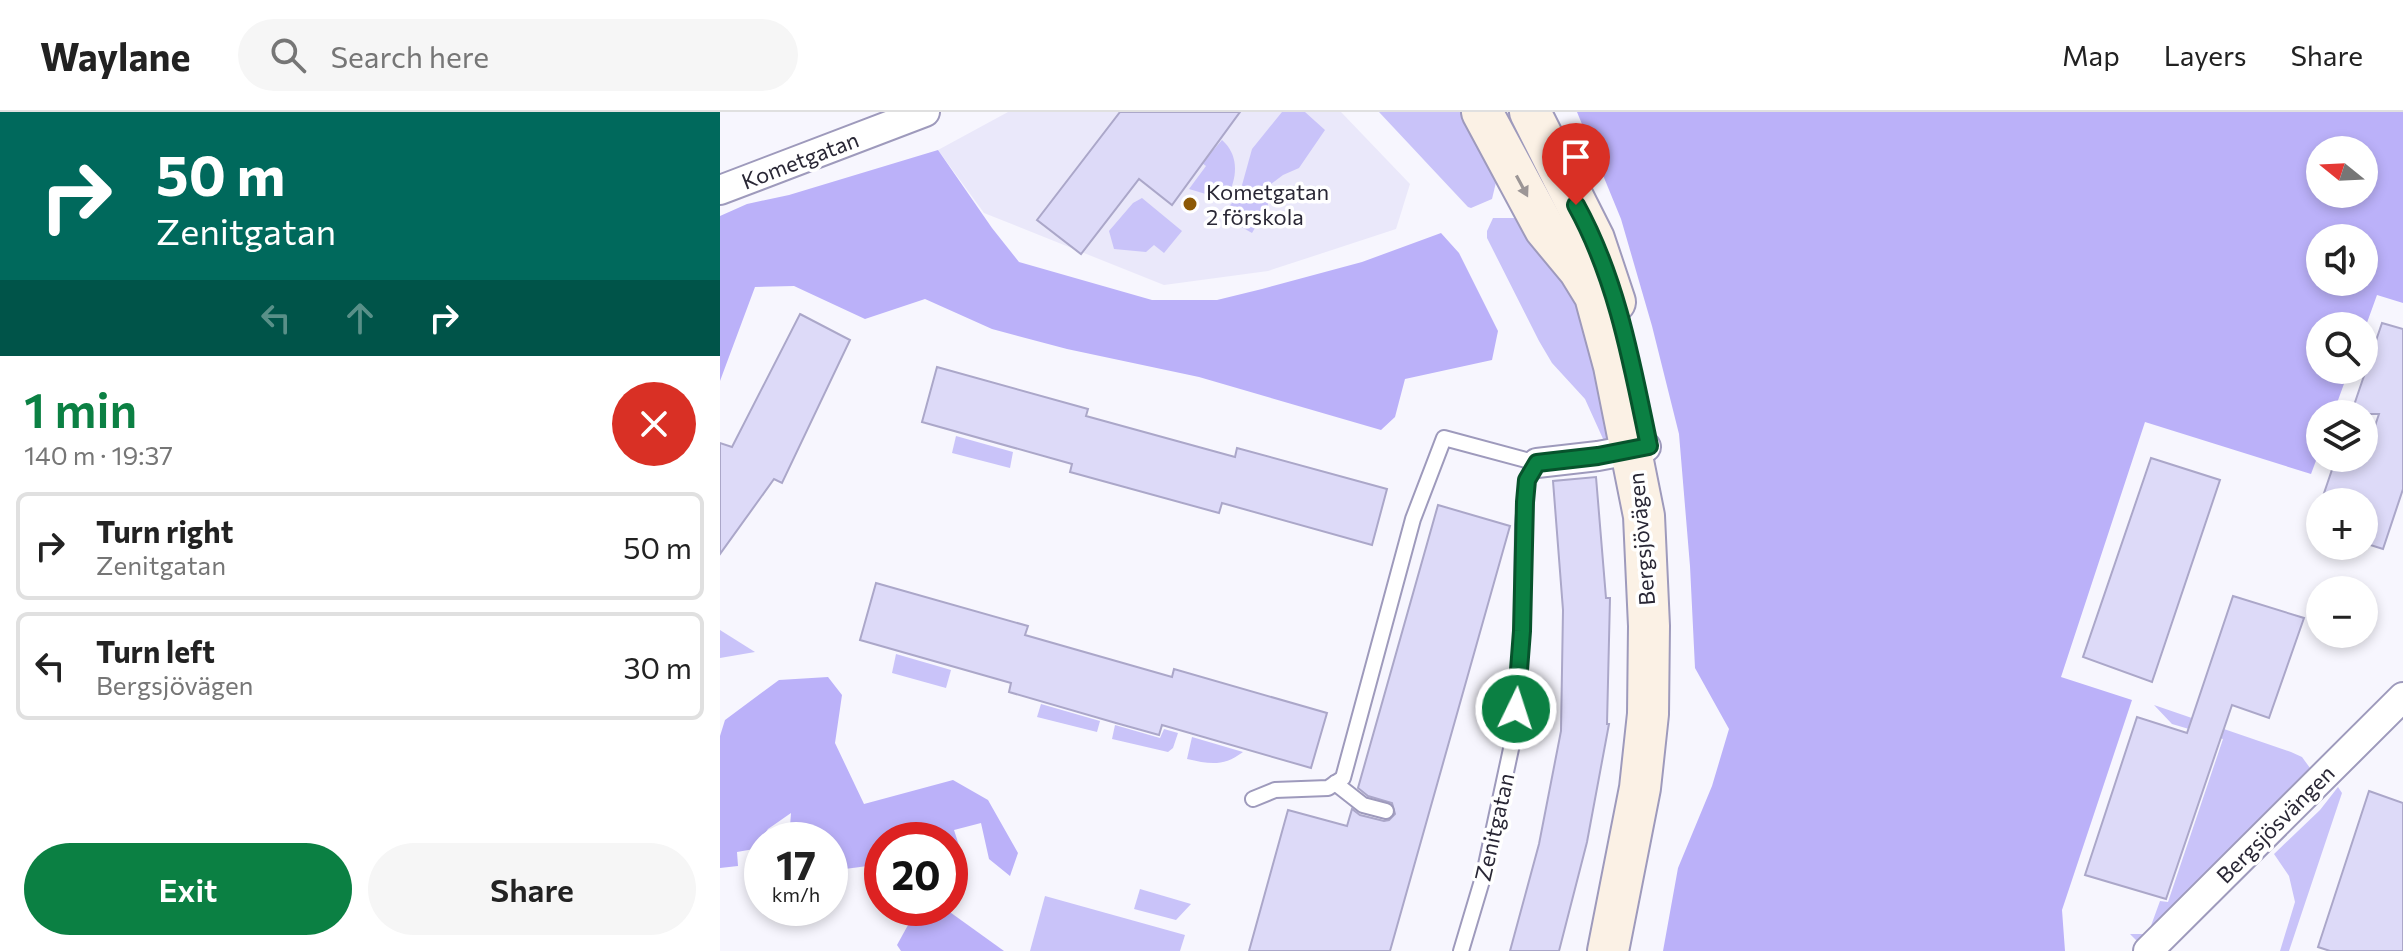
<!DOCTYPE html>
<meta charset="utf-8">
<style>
:root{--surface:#fff;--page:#f6f6f6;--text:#222;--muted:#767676;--line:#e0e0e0;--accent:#0b8043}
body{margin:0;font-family:Commissioner,sans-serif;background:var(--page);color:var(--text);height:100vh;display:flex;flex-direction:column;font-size:30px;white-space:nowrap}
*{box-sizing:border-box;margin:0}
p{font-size:26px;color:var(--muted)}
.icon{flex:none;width:44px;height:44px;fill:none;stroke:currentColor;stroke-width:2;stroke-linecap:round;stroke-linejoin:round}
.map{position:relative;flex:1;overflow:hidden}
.panel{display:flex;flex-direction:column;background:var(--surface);width:720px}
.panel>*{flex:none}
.top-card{background:#00695c;color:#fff;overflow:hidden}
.needle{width:52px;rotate:288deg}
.fabs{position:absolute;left:1586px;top:24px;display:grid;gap:16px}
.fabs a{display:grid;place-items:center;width:72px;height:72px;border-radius:50%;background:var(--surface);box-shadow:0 4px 12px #0003;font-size:40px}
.speed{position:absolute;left:24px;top:710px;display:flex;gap:16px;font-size:40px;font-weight:700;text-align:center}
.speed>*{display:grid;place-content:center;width:104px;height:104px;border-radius:50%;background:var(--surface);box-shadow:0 4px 12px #0003;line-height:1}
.speed small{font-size:20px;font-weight:400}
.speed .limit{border:12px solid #d22;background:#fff;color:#111}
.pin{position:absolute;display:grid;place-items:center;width:68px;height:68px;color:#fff;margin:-82px -34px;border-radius:50% 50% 50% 0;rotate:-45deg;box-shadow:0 0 8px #0007}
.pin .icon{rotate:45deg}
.me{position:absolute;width:88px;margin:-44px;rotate:4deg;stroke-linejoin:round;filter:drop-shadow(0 0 6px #0008)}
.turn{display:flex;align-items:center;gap:28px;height:168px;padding:0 24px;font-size:36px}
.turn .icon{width:104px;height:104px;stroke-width:2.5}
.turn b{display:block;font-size:56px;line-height:68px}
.lanes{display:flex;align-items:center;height:76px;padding:0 24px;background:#0003;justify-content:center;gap:40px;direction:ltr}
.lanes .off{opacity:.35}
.round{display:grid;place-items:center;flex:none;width:84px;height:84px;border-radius:42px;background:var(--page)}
.headline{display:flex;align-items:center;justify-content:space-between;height:136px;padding:0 24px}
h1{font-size:48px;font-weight:600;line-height:60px;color:var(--accent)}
.action{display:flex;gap:16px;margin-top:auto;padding:16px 24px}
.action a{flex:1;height:92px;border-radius:48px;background:var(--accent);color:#fff;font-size:32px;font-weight:600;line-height:92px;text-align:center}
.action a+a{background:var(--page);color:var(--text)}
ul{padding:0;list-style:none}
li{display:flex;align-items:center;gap:24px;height:108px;margin:0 16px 12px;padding:0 8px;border:4px solid var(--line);border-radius:12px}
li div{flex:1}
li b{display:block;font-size:30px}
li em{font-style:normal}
header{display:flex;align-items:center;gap:48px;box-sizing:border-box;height:112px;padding:0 40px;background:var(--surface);border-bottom:2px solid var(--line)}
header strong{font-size:38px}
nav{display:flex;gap:44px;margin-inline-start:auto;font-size:28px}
.search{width:560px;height:72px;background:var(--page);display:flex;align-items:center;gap:20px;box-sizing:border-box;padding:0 28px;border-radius:44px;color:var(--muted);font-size:30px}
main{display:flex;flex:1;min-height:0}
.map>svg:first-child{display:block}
.built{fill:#eae8fa}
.green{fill:#c9c3f9}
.forest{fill:#bbb1f9;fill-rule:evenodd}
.building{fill:#dddaf8;stroke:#aba7c9;stroke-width:2}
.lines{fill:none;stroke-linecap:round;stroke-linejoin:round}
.lane-casing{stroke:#9e9abc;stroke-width:18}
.street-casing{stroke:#9e9abc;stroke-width:32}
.secondary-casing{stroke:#9e9abc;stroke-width:44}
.lane{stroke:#fff;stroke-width:14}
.street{stroke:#fff;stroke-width:28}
.secondary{stroke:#fbf1e5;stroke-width:40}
.oneway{fill:#9c9696}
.route-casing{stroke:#07532c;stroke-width:20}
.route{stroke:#0b8043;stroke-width:14}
.poi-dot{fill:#8d5906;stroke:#fff;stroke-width:3}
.labels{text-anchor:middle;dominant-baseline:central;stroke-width:7;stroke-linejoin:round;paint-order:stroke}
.street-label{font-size:22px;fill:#292735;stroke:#fff}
.poi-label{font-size:22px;fill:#292735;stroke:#fff;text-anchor:start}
</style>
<header>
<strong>Waylane</strong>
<div class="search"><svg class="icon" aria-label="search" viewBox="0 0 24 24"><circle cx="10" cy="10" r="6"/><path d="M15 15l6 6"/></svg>Search here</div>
<nav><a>Map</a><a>Layers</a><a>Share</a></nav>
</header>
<main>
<section class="panel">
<div class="top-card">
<div class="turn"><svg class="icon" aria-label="right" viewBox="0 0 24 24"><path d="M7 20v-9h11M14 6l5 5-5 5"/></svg><div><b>50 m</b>Zenitgatan</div></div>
<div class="lanes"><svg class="icon off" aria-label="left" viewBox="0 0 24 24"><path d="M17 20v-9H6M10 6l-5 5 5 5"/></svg><svg class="icon off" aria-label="ahead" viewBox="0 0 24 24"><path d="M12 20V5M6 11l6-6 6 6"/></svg><svg class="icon" aria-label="right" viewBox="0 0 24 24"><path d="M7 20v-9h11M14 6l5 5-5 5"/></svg></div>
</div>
<div class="headline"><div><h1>1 min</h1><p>140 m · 19:37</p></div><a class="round" style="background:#d93025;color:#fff"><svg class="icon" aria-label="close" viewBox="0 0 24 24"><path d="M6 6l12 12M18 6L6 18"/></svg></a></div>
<ul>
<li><svg class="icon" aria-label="right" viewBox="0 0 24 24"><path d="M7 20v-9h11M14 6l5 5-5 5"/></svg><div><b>Turn right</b><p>Zenitgatan</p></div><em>50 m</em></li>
<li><svg class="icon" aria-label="left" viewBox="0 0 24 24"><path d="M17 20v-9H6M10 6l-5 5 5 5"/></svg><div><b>Turn left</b><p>Bergsjövägen</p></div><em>30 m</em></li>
</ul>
<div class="action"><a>Exit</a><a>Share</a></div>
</section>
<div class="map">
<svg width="1683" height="839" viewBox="0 0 1683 839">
<rect width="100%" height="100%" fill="#f7f6fe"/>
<!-- built -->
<path class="built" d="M288,0H621L690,72L676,117L548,159L444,173L264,101L218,38Z"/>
<!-- green -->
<g class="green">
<path d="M562,0H585L605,18L579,56L563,63L547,75L548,94L532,121L504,105L508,95L519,84L532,37Z"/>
<path d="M659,0H748L778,62L772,87L751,96L748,95Z"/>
<path d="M502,28C518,42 518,63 509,81L489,83L469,77L486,54L482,51Z"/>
<path d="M422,86L462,119L444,141L434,133L426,140L394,137L389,119L413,91Z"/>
<path d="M773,106H801L859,173L893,320L884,329L865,287L832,251L819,229L767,126V119Z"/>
<path d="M236,324L293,340L290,356L232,341Z"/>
<path d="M0,518L35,540L0,546Z"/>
<path d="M176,542L231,558L226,576L172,561Z"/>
<path d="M321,592L380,609L377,620L317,605Z"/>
<path d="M1434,593L1571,640L1582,645L1590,656L1587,662L1420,832L1410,822H1428L1440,789L1448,790L1503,627L1452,612Z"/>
<path d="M395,613L440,626L444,617L458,621L453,636L448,640L392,627Z"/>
<path d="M472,625L523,640C503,655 490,652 467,647Z"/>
<path d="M1618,675L1622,681L1569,839H1560L1575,790L1569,764L1554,742L1600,698Z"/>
<path d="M420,777L471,792L456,808L414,797Z"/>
<path d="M325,784L465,823L460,839H310Z"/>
</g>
<!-- forest -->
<g class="forest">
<path d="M857,0H1683V191L1657,183L1644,219V214H1600V258H1629L1613,302H1600V338L1591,362L1425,310L1341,565L1412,588L1342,798L1345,839H943L958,756L992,674L1009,617L975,556L970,454L959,322L932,214L901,107ZM1600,38H1644V82H1600ZM1600,126H1644V170H1600Z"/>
<path d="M218,38L272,116L299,150L432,188H497L542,177L642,150L721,121L739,141L778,219L772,248L685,267L675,305L661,318L479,265L347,237L272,217L205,187L145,207L74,174L35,175L0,269V104L27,92L69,83Z"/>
<path d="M108,565L122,583L115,631L144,692L233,668L268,688L298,741L290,764L269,747L261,711L234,718L246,755L233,767L230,756V728H162V750L155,753L110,759V728H69L71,701L48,717L34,737L17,740L18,754L0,756V624L5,608L59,568Z"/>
<path d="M227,798L284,839H181L177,833L193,804Z"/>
</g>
<!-- building -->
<g class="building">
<path d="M400,0H520L452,93L419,67L361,142L317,108Z"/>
<path d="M80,202L130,228L62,371L54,367L0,442V331L12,335Z"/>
<path d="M1662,211L1683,217V377L1663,437L1644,431V390H1601L1616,346H1644L1659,302H1631Z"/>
<path d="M217,255L368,297L366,304L515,345L517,336L667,377L652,433L502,391L499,401L350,360L352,352L202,310Z"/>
<path d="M1431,346L1500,368L1432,570L1363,545Z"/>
<path d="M876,365L886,486H890L887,612H889L867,730L839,839H790L819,732L841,619L843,498L833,369Z"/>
<path d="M718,393L790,414L670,839H529L568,698L627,714L632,697L640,703L664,709L669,708L675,702L672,691L648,684L638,676Z"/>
<path d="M156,471L308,514L305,523L452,565L454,557L607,601L591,656L442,613L439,623L396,611L289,580L291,571L140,528Z"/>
<path d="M1513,484L1584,506L1549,606L1512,593L1446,787L1365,763L1417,605L1467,621Z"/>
<path d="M1649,679L1683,691V839H1610L1598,835Z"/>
</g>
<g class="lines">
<defs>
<g id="lane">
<path d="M615,671L643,693L666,699"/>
<path d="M533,687L555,678L608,676L623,666L693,407L724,326L817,351L807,368L803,413L802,519L794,623L764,762L741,839"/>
</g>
<g id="street">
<path d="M0,78L205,0"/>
<path d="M817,351L878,344L926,335"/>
<path d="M1428,839L1683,585"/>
</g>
<g id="secondary">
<path d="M762,0L825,117L859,158L875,184L894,254L924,404L929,514L928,602L920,676L888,839"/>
<path d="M810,0L874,127L895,190"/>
</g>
</defs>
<!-- lane casing -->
<use href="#lane" class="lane-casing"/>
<!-- street casing -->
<use href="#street" class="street-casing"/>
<!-- secondary casing -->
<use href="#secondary" class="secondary-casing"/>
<!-- lane -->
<use href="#lane" class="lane"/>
<!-- street -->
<use href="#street" class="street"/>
<!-- secondary -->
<use href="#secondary" class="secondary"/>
</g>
<!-- one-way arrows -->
<defs><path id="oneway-solid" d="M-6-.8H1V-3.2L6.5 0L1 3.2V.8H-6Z" transform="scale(2)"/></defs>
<use class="oneway" href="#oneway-solid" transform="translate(802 74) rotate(62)"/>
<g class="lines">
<defs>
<path id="route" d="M796,597L802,519L805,390L807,368L817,351L878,344L929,334C912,252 897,167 856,93"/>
</defs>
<!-- route casing -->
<use href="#route" class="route-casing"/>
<!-- route -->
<use href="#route" class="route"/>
</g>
<!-- markers -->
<circle class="poi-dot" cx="470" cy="92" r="8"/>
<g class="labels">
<!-- street labels -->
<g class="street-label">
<text transform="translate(80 48) rotate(-21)">Kometgatan</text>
<text transform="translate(921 427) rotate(-95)">Bergsjövägen</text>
<text transform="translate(1555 712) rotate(-45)">Bergsjösvängen</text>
<text transform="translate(774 715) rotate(-77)">Zenitgatan</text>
</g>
<!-- poi labels -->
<g class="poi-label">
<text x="486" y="79">Kometgatan<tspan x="486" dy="25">2 förskola</tspan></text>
</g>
</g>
</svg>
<div class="fabs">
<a><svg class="needle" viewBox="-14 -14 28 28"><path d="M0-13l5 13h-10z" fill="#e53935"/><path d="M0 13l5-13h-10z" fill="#767676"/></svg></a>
<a><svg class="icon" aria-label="sound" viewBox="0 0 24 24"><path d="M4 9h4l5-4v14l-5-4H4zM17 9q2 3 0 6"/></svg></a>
<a><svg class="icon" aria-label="search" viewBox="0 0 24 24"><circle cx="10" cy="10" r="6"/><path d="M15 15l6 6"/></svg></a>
<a><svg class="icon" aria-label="layers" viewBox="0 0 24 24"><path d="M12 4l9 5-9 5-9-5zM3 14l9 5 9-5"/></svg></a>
<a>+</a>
<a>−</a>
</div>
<div class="speed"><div>17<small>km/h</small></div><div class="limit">20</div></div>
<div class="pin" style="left:856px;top:93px;background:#d93025"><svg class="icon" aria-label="arrive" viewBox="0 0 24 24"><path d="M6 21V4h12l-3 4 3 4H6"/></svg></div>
<svg class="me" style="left:796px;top:597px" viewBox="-20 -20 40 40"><circle r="17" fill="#0b8043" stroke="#fff" stroke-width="3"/><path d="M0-11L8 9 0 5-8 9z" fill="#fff"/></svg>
</div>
</main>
